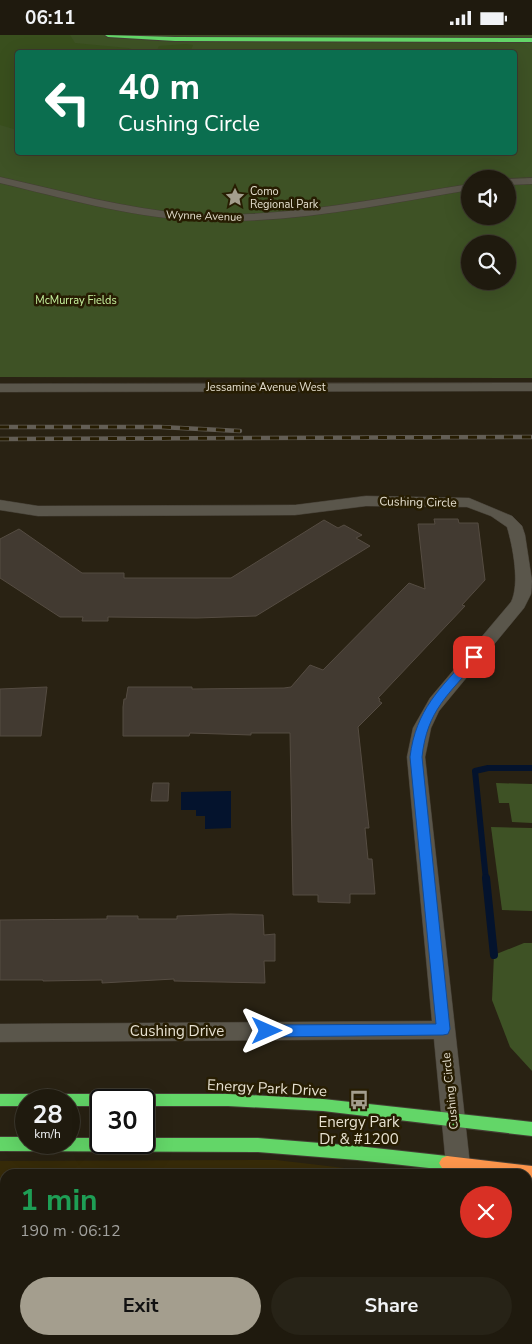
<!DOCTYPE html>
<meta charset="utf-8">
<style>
:root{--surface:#1f1a0e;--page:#272317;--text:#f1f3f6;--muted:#a1a19e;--line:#3c382e;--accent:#a49e8e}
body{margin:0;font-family:"Nunito Sans",sans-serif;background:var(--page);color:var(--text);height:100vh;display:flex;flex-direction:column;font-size:19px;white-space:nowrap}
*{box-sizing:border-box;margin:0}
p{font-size:16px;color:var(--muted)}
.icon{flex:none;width:28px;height:28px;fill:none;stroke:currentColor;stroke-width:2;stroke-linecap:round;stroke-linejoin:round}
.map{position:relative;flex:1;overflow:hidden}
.side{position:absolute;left:0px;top:1134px;width:532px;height:176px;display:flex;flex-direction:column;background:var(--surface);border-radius:15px 15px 0 0;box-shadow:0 5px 20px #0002,0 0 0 1px var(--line)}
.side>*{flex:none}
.guide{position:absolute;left:15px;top:15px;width:502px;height:105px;border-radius:5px;box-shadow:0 5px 20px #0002,0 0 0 1px var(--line);background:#0b6e4f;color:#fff;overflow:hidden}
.fabs{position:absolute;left:461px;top:135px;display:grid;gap:10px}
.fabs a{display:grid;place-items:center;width:55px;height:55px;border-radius:50%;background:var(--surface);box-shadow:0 5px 20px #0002,0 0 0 1px var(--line);font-size:25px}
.speed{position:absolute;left:15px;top:1054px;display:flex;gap:10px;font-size:25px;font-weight:700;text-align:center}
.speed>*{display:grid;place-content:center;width:65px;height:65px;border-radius:50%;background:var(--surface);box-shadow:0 5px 20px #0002,0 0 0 1px var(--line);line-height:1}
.speed small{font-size:12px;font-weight:400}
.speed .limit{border:2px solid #111;border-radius:8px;background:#fff;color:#111}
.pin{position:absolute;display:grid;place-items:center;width:42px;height:42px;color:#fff;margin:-21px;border-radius:10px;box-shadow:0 2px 8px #0006}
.me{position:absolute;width:55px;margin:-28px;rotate:90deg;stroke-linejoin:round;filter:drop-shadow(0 0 4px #0008)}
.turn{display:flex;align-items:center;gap:18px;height:105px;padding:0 20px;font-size:22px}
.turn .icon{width:65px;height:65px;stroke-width:2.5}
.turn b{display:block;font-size:35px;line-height:42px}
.round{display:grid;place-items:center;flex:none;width:52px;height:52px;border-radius:26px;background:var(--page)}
.overview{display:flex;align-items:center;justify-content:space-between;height:85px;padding:0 20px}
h1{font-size:30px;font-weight:700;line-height:38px;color:#1e9e55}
.primary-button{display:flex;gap:10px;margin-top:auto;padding:10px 20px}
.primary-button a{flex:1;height:58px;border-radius:30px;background:var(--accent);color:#111;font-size:20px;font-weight:700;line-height:58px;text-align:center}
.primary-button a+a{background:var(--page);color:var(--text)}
.status{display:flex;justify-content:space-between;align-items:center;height:35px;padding:0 25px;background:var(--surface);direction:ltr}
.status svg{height:14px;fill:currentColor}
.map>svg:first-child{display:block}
.built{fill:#372b09}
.green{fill:#3e5225;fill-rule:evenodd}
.forest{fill:#394f1d}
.water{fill:#04132d}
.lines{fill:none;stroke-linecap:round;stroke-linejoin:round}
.stream-far1{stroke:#04132d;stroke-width:6}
.stream{stroke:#04132d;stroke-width:8}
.building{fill:#423a31;stroke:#554c42}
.street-casing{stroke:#443e34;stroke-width:1}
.fast-casing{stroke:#443e34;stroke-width:2}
.slow-casing{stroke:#443e34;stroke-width:2}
.street{fill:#5a564b;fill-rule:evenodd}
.fast{fill:#63d668;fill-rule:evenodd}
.slow{fill:#ff974d;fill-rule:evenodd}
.rail-casing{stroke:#635e55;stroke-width:4.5}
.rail{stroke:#271d02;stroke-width:3;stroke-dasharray:9;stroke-linecap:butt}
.route{fill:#1a73e8;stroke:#114b97}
.labels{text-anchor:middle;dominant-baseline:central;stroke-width:5;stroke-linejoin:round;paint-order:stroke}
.far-poi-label{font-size:11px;fill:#e6e0d0;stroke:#271d02;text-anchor:start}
.far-street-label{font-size:11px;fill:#e6e0d0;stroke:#271d02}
.far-park-label{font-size:11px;fill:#c8f39f;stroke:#271d02}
.street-label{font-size:12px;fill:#e6e0d0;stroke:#271d02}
.near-street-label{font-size:15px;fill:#e6e0d0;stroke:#271d02}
.near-poi-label{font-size:15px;fill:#e6e0d0;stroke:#271d02}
</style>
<div class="status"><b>06:11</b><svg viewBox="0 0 49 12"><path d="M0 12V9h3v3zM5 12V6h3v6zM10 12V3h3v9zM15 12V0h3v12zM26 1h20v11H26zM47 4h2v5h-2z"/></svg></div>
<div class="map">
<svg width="532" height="1309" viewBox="0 0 532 1309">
<rect width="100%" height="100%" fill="#292213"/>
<!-- built -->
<path class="built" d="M276,1125L396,1139H5V1305H528V1154H532V1309H0V1126Z"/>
<!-- green -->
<g class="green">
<path d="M0,0H532V343L0,342ZM18,18H515V118H18ZM470,144H508V181H470ZM470,209H508V246H470Z"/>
<path d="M496,748L532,749V788L512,787L509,768H499Z"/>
<path d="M491,792L532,793V876L502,875Z"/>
<path d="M524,908H532V1036L510,1012L492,965L494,920Z"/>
</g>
<!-- forest -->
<g class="forest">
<path d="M0,0H70L75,8L128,13L142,17L18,18L17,95L0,90Z"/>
<path d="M186,9L193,10L191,15H224L227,17H156L159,11Z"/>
</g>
<!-- water -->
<path class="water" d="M231,756V793L205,794V781H196V775H181V757Z"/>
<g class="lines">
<!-- stream-far1 -->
<path class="stream-far1" d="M486,845L475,736L488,733H532"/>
<!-- stream -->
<path class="stream" d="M486,843L494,920"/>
</g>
<!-- building -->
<g class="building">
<path d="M434,484H458L459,488H478L485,545L462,570L465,571L378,663L380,664L379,666L382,668L358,692L369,793H365L368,824H372L375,859H350V868L318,867V860H293L290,698H251V700L190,698L189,701H123V672L124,664H126L128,652H192V654L284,653L291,652L310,630L323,635L409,548L425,554L418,489H435Z"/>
<path d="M324,485L338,493L344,490L362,500L356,503L370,511L256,581L197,583L108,582V586H82L83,582H60L0,543V504L19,494L82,538H124V543H231Z"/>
<path d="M47,652L41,701H0V654Z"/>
<path d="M153,748H169L168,766H151Z"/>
<path d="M231,879L263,880L264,900L275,899V926H264L265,948L174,946V944L102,948V945L43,946V945H0V885L107,884V881H138V884H177V881Z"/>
</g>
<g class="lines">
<defs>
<g id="street">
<path d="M0,142C63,156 126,174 190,179C284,184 378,163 470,149V155C378,170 284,191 190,185C126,181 63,163 0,148Z"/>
<path d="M532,143V149L508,150V144Z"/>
<path d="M532,348V356L0,357V349Z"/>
<path d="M366,461L469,463L512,481L522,491L525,500L532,546L531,559L524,573L439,676L431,693L425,722L470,1130L466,1138H450L446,1130L434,1004L0,1007V989L432,986L407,722L413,693L430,663L511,567C520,549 513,512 507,492L491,481L467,472L366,471L295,480L38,481L0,475V465L38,471L295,470Z"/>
</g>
<g id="fast">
<path d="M105,0L175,2L532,3V7L175,6L108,2Z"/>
<path d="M0,1059H228L323,1064L532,1087V1101L323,1076L228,1071H144V1065H101V1071H69V1065H26V1071H0Z"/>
<path d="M0,1102H26V1108H69V1103H101V1108H144V1103H258L357,1111L447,1121L452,1123L455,1128L452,1133L447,1135L357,1125L258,1117L0,1116Z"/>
</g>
<path id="slow" d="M447,1121L532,1131V1145L528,1144V1139C500,1139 468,1143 442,1133L439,1128L442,1123Z"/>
</defs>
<!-- street casing -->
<use href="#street" class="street-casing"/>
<!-- fast casing -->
<use href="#fast" class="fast-casing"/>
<!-- slow casing -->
<use href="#slow" class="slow-casing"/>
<!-- street -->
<use href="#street" class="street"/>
<!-- fast -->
<use href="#fast" class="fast"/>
<!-- slow -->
<use href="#slow" class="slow"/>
<defs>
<g id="rail">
<path d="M0,392H160L240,396"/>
<path d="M0,404L532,402"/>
</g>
</defs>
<!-- rail casing -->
<use href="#rail" class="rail-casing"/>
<!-- rail -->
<use href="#rail" class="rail"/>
</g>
<!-- route -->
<path class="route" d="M474,619L478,620L480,622L478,625C449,659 427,675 422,722L450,994L448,999L443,1000L267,1002L262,1000L260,996L262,992L267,990L436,989L410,722C416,674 440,654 470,620Z"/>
<!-- icons -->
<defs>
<symbol id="sight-bare" viewBox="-9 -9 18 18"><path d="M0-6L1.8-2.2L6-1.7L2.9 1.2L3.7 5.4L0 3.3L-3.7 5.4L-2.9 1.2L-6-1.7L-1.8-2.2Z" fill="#a49e8e" stroke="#271d02" stroke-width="2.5" paint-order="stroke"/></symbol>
<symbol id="bus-bare" viewBox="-9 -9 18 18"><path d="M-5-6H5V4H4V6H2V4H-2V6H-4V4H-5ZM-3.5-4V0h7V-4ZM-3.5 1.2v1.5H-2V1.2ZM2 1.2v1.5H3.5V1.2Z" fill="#a49e8e" stroke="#271d02" stroke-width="2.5" paint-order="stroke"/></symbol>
</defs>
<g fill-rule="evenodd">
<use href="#sight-bare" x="221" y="148" width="28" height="28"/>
<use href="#bus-bare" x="345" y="1051" width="28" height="28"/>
</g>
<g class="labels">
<!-- far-poi labels -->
<g class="far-poi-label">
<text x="250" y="156">Como<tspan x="250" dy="13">Regional Park</tspan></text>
</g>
<!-- far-street labels -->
<g class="far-street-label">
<text transform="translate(204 181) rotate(2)">Wynne Avenue</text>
<text x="266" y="352">Jessamine Avenue West</text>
</g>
<!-- far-park labels -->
<g class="far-park-label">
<text x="76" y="265">McMurray Fields</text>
</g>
<!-- street labels -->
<g class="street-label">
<text transform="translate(418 467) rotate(1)">Cushing Circle</text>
<text transform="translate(450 1056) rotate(-96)">Cushing Circle</text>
</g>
<!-- near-street labels -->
<g class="near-street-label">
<text x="177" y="996">Cushing Drive</text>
<text transform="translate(267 1053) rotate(3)">Energy Park Drive</text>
</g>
<!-- near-poi labels -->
<g class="near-poi-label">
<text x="359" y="1087">Energy Park<tspan x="359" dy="17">Dr &amp; #1200</tspan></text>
</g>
</g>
</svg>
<div class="fabs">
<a><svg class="icon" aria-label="sound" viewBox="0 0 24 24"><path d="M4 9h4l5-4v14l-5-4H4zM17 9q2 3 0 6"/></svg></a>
<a><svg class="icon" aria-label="search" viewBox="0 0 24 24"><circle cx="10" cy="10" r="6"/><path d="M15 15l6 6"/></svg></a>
</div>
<div class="speed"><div>28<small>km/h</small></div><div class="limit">30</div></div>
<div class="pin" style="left:474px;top:622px;background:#d93025"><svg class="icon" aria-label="arrive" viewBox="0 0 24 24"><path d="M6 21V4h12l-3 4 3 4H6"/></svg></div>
<svg class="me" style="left:267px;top:996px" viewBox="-20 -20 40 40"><path d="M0-17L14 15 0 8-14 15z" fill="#1a73e8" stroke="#fff" stroke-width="4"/></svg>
<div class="guide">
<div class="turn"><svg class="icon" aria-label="left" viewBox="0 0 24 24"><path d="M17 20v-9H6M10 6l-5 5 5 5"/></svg><div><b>40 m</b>Cushing Circle</div></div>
</div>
<section class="side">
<div class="overview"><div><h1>1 min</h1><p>190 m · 06:12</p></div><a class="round" style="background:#d93025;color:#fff"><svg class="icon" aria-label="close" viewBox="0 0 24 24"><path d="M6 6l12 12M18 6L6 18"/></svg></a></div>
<div class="primary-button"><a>Exit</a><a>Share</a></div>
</section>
</div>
